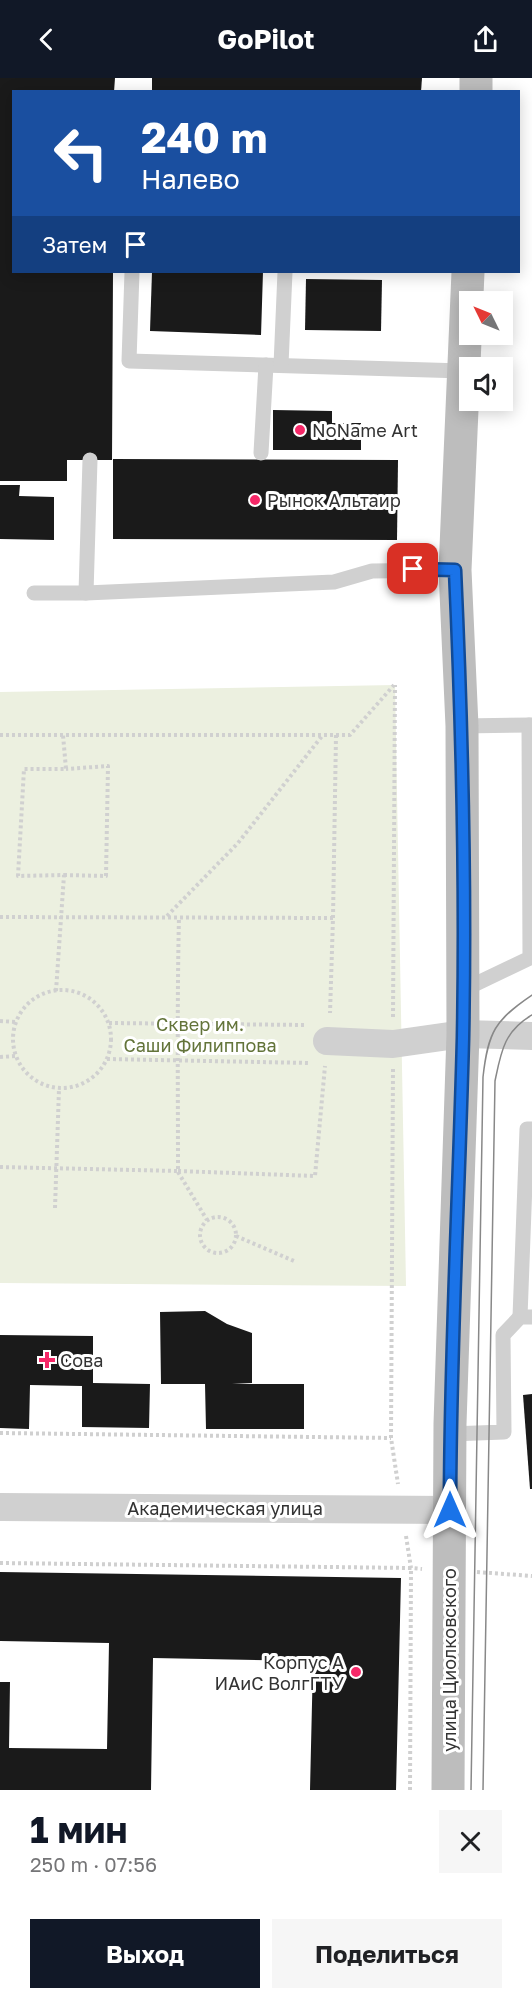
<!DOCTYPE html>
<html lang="ru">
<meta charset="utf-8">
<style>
:root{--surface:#fff;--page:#f6f6f6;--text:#202124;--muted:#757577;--accent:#111827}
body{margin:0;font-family:"Golos Text",sans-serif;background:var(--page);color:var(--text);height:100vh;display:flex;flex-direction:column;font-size:22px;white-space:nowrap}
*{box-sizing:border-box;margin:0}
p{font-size:20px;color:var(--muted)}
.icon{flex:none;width:33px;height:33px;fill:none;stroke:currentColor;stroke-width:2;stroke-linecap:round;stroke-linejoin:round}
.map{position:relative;height:1712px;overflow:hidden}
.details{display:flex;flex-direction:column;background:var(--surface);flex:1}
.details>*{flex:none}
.hud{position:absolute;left:12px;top:12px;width:508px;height:183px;border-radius:0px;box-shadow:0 3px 15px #0003;background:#1a4fa0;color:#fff;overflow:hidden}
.needle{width:39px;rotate:313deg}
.buttons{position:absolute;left:459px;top:213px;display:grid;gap:12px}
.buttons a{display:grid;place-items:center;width:54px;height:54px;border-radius:0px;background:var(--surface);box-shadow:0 3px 15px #0003;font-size:30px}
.pin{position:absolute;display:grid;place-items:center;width:51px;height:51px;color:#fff;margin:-26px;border-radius:12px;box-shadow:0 3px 9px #0006}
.me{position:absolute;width:66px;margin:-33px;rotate:0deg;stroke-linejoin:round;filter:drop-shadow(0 0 4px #0008)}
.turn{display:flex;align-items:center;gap:21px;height:126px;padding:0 30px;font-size:27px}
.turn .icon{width:78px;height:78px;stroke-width:2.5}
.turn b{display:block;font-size:42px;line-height:51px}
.then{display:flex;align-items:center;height:57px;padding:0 30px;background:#0003;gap:12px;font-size:22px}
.round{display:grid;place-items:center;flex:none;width:63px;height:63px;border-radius:0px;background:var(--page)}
.headline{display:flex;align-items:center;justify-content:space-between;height:102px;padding:0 30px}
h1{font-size:36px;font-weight:700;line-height:45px;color:var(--accent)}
.cta{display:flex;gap:12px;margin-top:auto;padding:12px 30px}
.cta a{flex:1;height:69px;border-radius:0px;background:var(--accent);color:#fff;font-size:24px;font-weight:700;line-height:69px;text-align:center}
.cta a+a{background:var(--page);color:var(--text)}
header{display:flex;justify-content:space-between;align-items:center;height:78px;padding:0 30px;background:var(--accent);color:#fff;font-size:27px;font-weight:700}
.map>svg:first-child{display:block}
.green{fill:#ecf0e0}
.building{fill:#1a1a1a}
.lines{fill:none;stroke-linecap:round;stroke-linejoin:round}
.path{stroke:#d0d0d0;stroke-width:4;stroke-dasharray:3 3;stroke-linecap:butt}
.lane{stroke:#d0d0d0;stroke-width:15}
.street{stroke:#d0d0d0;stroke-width:28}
.secondary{stroke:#bdbdbd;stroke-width:33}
.tram{stroke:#888;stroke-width:1.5}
.route-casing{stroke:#114b97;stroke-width:15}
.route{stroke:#1a73e8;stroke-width:10}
.poi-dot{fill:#f62868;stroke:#fff;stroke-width:2}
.labels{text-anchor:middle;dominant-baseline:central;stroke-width:6;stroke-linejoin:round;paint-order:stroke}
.poi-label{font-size:18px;fill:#333;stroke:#fff;text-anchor:start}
.park-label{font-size:18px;fill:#63743a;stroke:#fff}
.street-label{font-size:18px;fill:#333;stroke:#fff}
</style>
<header><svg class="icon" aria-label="back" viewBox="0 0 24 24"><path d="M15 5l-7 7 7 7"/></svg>GoPilot<svg class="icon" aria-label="share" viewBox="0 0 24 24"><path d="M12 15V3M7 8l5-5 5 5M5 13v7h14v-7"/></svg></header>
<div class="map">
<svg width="532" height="1712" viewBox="0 0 532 1712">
<rect width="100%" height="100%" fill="#fff"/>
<!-- green -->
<path class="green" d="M395,607L406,1208L0,1205V614Z"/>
<!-- building -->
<g class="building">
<path d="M0,0H115L114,14H14V194H113L112,382H67V403H0Z"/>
<path d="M152,0H422L421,14H152Z"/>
<path d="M152,194H263L261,257L150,253Z"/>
<path d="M306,201L382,202L381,253L305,252Z"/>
<path d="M273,332L332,333V345H361V372H273Z"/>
<path d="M113,381L398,382L397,462L113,461Z"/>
<path d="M0,407H20L19,418L54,419V462L0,461Z"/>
<path d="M205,1233L227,1246L252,1255V1305L232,1306H304V1351H206L205,1306H161L160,1234Z"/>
<path d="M0,1257L93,1258V1305L150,1306L149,1350L82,1349V1308L30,1307L29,1351L0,1350Z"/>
<path d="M532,1316V1411H530L523,1317Z"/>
<path d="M0,1494L401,1500L396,1712H310L313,1583L153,1580L151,1712H0V1604H10L9,1670L107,1671L109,1565L0,1563Z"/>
</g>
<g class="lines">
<!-- path -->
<g class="path">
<path d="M0,657H350L394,607"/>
<path d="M64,797L106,798L108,688L66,691"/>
<path d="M167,838L238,765L322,658"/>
<path d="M0,839L333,840L330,935"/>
<path d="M333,840L336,657"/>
<circle cx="62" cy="961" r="49"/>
<path d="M56,913L64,797L18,798L24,691H66L63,657"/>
<path d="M393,939L395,607"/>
<path d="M0,943L16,944"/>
<path d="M109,945L306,947"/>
<path d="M0,979L16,978"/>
<path d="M107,981L309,985"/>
<path d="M393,991L391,1360L398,1406"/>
<path d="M0,1089L178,1093C178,1008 177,924 179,839"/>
<path d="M178,1093L315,1098L325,988"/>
<path d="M178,1094L207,1142"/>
<path d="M55,1130L59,1011"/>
<circle cx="218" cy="1157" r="18"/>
<path d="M236,1158L294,1183"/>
<path d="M0,1355L391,1360"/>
<path d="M406,1458L411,1490L422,1491"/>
<path d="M0,1485L411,1490L410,1712"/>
<path d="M477,1494L532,1498"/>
</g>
<!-- lane -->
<g class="lane">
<path d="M132,194L129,283L463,293"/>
<path d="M281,287L285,194"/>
<path d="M261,375L266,287"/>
<path d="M34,515H86L334,504L372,493L455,492"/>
<path d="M86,515L90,382"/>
<path d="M462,648L532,647"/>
<path d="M463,912L530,880L529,647"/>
<path d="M520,1239L527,1051H532"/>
<path d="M450,1356L504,1354L503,1257L520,1239H532"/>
</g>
<!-- street -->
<g class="street">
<path d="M327,963L393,966L463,956L532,958"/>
<path d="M0,1429L450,1432"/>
</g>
<!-- secondary -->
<g class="secondary">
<path d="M476,14V0"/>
<path d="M448,1712L450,1346L463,956L462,648L455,492L468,194"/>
</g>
<!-- tram -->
<g class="tram">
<path d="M471,1712L483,999C488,954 495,942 532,917"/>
<path d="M483,1712L495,1003C501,974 504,953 532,937"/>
</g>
</g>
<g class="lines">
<defs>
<path id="route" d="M413,491L455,492C462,647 466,804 463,960C459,1117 450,1275 450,1432"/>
</defs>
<!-- route casing -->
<use href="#route" class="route-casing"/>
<!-- route -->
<use href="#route" class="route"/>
</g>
<!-- markers -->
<g class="poi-dot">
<circle cx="300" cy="352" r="6"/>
<circle cx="255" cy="422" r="6"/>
<path d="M44 1273h6v6h6v6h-6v6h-6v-6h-6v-6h6z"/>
<circle cx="356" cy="1594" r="6"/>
</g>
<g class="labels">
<!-- poi labels -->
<g class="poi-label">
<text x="312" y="352">NoName Art</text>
<text x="267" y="422">Рынок Альтаир</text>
<text x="60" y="1282">Сова</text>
<text x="344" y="1584" text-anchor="end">Корпус А<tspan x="344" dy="21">ИАиС ВолгГТУ</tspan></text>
</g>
<!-- park labels -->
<g class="park-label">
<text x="200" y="946">Сквер им.<tspan x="200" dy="21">Саши Филиппова</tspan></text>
</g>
<!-- street labels -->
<g class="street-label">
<text x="225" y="1430">Академическая улица</text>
<text transform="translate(449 1582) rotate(-90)">улица Циолковского</text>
</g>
</g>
</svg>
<div class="buttons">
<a><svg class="needle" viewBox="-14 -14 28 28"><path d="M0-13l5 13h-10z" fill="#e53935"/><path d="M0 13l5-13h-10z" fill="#757577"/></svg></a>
<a><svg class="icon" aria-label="sound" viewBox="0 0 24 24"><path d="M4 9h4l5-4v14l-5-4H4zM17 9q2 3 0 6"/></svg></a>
</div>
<div class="pin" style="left:413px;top:491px;background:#d93025"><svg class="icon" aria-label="arrive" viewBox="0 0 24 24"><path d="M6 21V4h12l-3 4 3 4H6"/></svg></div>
<svg class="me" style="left:450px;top:1432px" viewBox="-20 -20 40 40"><path d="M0-17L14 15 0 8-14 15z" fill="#1a73e8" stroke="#fff" stroke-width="4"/></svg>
<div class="hud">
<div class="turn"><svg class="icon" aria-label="left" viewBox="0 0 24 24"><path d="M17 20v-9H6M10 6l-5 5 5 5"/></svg><div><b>240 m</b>Налево</div></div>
<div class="then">Затем<svg class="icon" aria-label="arrive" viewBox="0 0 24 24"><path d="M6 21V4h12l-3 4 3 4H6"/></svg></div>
</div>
</div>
<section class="details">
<div class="headline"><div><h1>1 мин</h1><p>250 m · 07:56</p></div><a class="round"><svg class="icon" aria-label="close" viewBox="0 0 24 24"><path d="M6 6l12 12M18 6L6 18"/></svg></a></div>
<div class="cta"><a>Выход</a><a>Поделиться</a></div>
</section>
